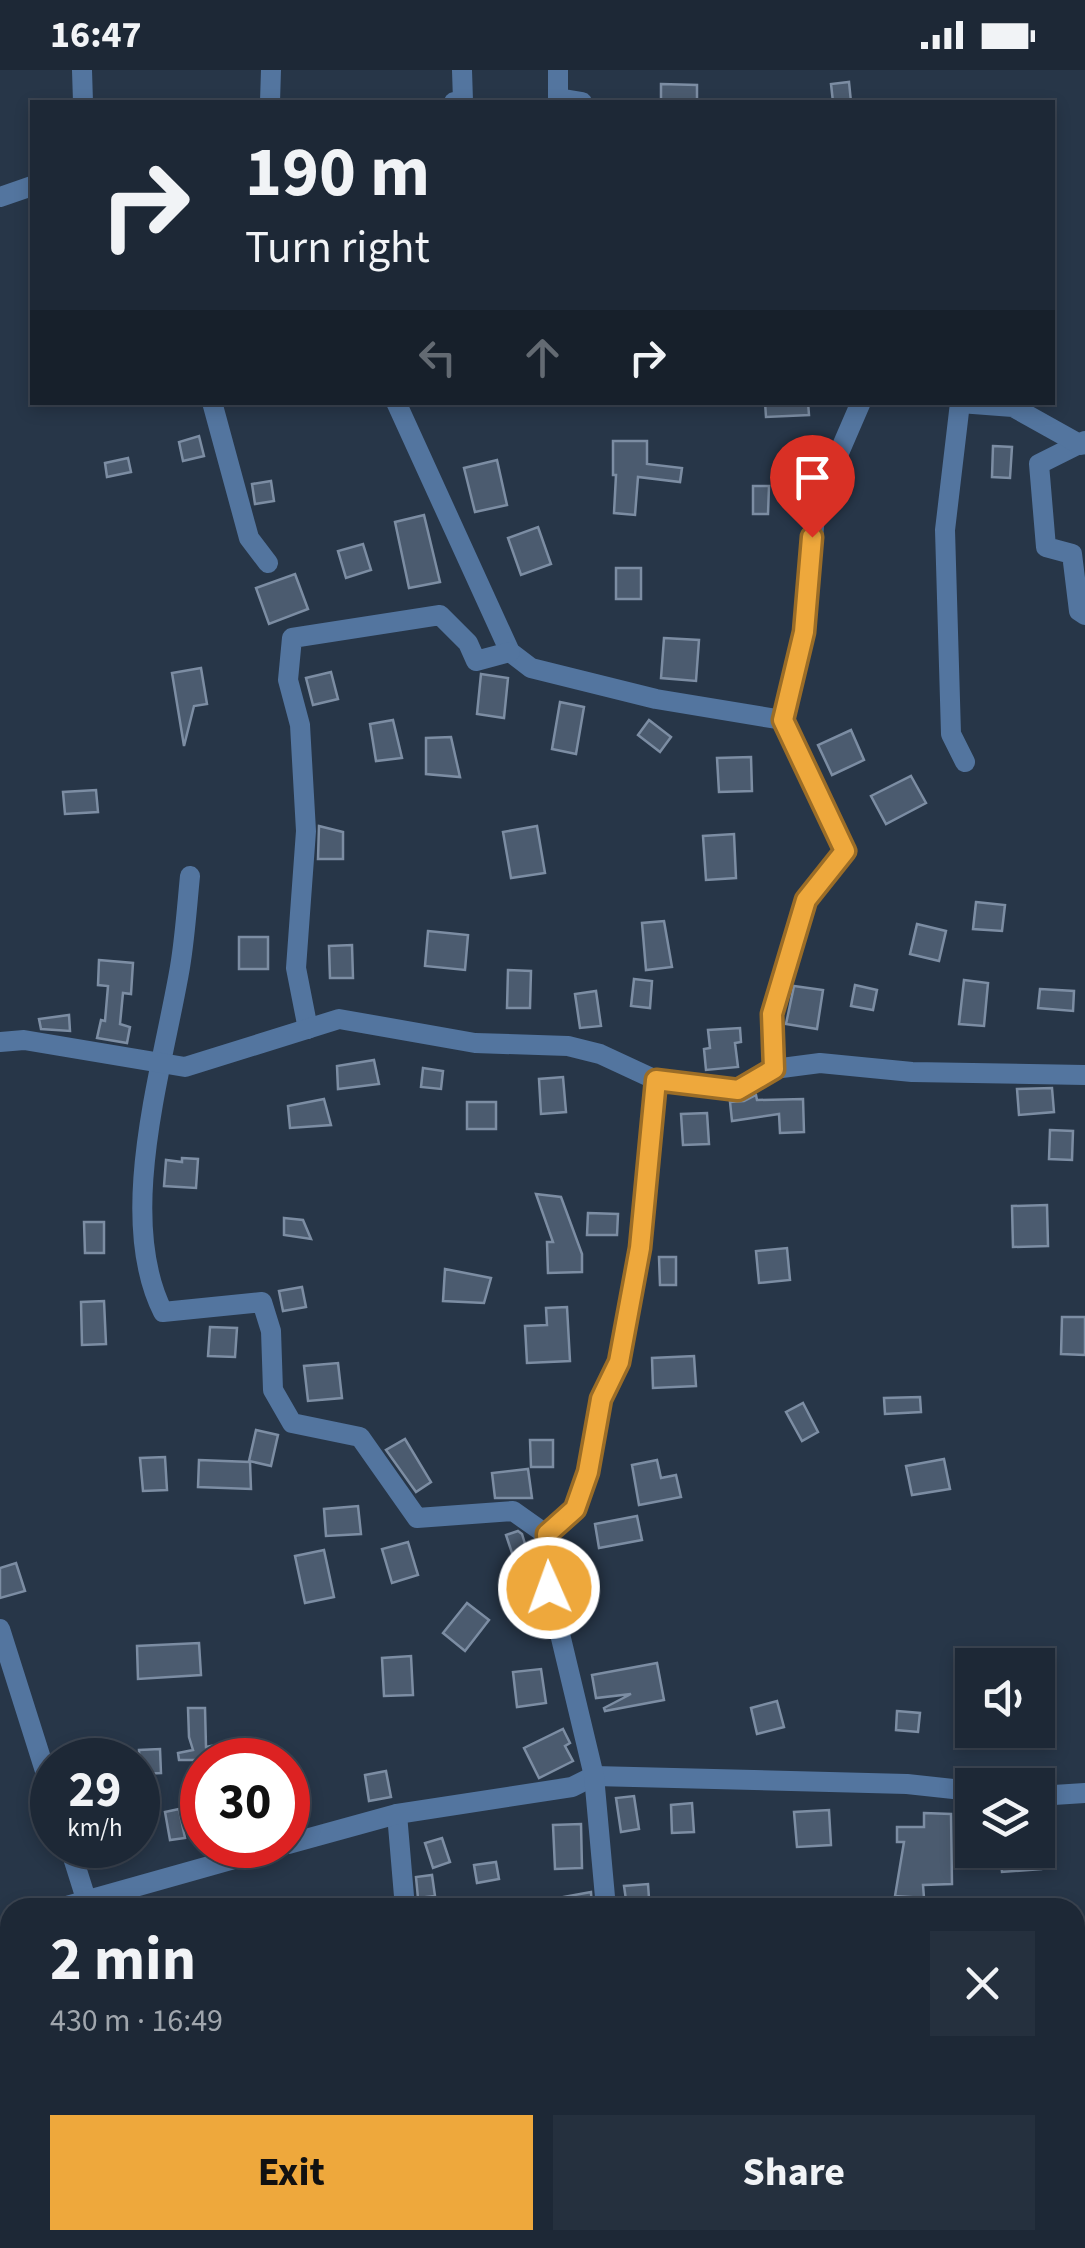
<!DOCTYPE html>
<meta charset="utf-8">
<style>
:root{--surface:#1d2836;--page:#25303e;--text:#f1f3f6;--muted:#a0a6ad;--line:#3b4451;--accent:#eea83c}
body{margin:0;font-family:"Source Sans 3",sans-serif;background:var(--page);color:var(--text);height:100vh;display:flex;flex-direction:column;font-size:38px;white-space:nowrap}
*{box-sizing:border-box;margin:0}
p{font-size:32px;color:var(--muted)}
.icon{flex:none;width:55px;height:55px;fill:none;stroke:currentColor;stroke-width:2;stroke-linecap:round;stroke-linejoin:round}
.map{position:relative;flex:1;overflow:hidden}
.side{position:absolute;left:0px;top:1828px;width:1085px;height:352px;display:flex;flex-direction:column;background:var(--surface);border-radius:30px 30px 0 0;box-shadow:0 5px 15px #0003,0 0 0 2px var(--line)}
.side>*{flex:none}
.top-card{position:absolute;left:30px;top:30px;width:1025px;height:305px;border-radius:0px;box-shadow:0 5px 15px #0003,0 0 0 2px var(--line);background:#1d2836;color:var(--text);overflow:hidden}
.tools{position:absolute;left:955px;top:1578px;display:grid;gap:20px}
.tools a{display:grid;place-items:center;width:100px;height:100px;border-radius:0px;background:var(--surface);box-shadow:0 5px 15px #0003,0 0 0 2px var(--line);font-size:50px}
.speed{position:absolute;left:30px;top:1668px;display:flex;gap:20px;font-size:50px;font-weight:700;text-align:center}
.speed>*{display:grid;place-content:center;width:130px;height:130px;border-radius:50%;background:var(--surface);box-shadow:0 5px 15px #0003,0 0 0 2px var(--line);line-height:1}
.speed small{font-size:25px;font-weight:400}
.speed .limit{border:15px solid #d22;background:#fff;color:#111}
.pin{position:absolute;display:grid;place-items:center;width:85px;height:85px;color:#fff;margin:-102px -42px;border-radius:50% 50% 50% 0;rotate:-45deg;box-shadow:0 0 10px #0007}
.pin .icon{rotate:45deg}
.me{position:absolute;width:110px;margin:-55px;rotate:358deg;stroke-linejoin:round;filter:drop-shadow(0 0 8px #0008)}
.turn{display:flex;align-items:center;gap:35px;height:210px;padding:0 50px;font-size:45px}
.turn .icon{width:130px;height:130px;stroke-width:2.5}
.turn b{display:block;font-size:70px;line-height:85px}
.lanes{display:flex;align-items:center;height:95px;padding:0 50px;background:#0003;justify-content:center;gap:50px;direction:ltr}
.lanes .off{opacity:.35}
.round{display:grid;place-items:center;flex:none;width:105px;height:105px;border-radius:0px;background:var(--page)}
.headline{display:flex;align-items:center;justify-content:space-between;height:170px;padding:0 50px}
h1{font-size:60px;font-weight:700;line-height:75px}
.cta{display:flex;gap:20px;margin-top:auto;padding:20px 50px}
.cta a{flex:1;height:115px;border-radius:0px;background:var(--accent);color:#111;font-size:40px;font-weight:700;line-height:115px;text-align:center}
.cta a+a{background:var(--page);color:var(--text)}
.status{display:flex;justify-content:space-between;align-items:center;height:70px;padding:0 50px;background:var(--surface);direction:ltr}
.status svg{height:28px;fill:currentColor}
.map>svg:first-child{display:block}
.building{fill:#4b5b6f;stroke:#7c8da3;stroke-width:2.5}
.lines{fill:none;stroke-linecap:round;stroke-linejoin:round}
.minor{stroke:#53759f;stroke-width:20}
.route-casing{stroke:#9b6d27;stroke-width:25}
.route{stroke:#eea83c;stroke-width:18}
</style>
<div class="status"><b>16:47</b><svg viewBox="0 0 49 12"><path d="M0 12V9h3v3zM5 12V6h3v6zM10 12V3h3v9zM15 12V0h3v12zM26 1h20v11H26zM47 4h2v5h-2z"/></svg></div>
<div class="map">
<svg width="1085" height="2178" viewBox="0 0 1085 2178">
<rect width="100%" height="100%" fill="#273648"/>
<!-- building -->
<g class="building">
<path d="M849,12L851,32H833L831,14Z"/>
<path d="M661,14L697,15V32H661Z"/>
<path d="M765,332H808L809,345L766,347Z"/>
<path d="M199,366L204,386L183,391L179,372Z"/>
<path d="M613,371H647V394L682,398L680,412L638,407L635,445L614,443L616,405H613Z"/>
<path d="M993,376L1012,377L1010,408L992,407Z"/>
<path d="M128,388L131,402L107,407L105,393Z"/>
<path d="M497,390L507,435L475,442L464,398Z"/>
<path d="M271,411L274,431L255,434L252,414Z"/>
<path d="M753,416H769L768,444H753Z"/>
<path d="M424,445L440,512L409,518L395,452Z"/>
<path d="M538,457L551,494L521,505L508,468Z"/>
<path d="M363,474L371,500L346,508L338,481Z"/>
<rect x="616" y="498" width="25" height="31"/>
<path d="M295,504L308,539L269,554L256,518Z"/>
<path d="M664,568L699,570L696,611L661,608Z"/>
<path d="M201,598L207,634L194,636L184,676L172,603Z"/>
<path d="M331,602L338,629L313,635L306,608Z"/>
<path d="M481,604L508,608L504,648L477,644Z"/>
<path d="M560,632L584,637L576,684L552,679Z"/>
<path d="M393,650L402,688L376,691L370,654Z"/>
<path d="M649,650L671,667L660,682L638,665Z"/>
<path d="M851,660L864,690L832,705L818,675Z"/>
<path d="M451,667L460,707L426,704V668Z"/>
<path d="M751,687L752,721L719,722L717,688Z"/>
<path d="M911,706L926,733L886,754L871,726Z"/>
<path d="M96,720L98,742L65,744L63,722Z"/>
<path d="M319,756L343,762V789H318Z"/>
<path d="M537,756L545,803L511,808L503,762Z"/>
<path d="M734,764L736,808L706,810L703,766Z"/>
<path d="M976,832L1005,835L1002,861L973,859Z"/>
<path d="M664,851L672,897L646,900L642,853Z"/>
<path d="M917,854L946,861L939,891L910,884Z"/>
<path d="M428,861L468,865L465,900L425,896Z"/>
<rect x="239" y="867" width="29" height="32"/>
<path d="M352,875L353,908H330L329,876Z"/>
<path d="M99,890L133,893L131,924L123,923L120,954L130,957L127,973L97,968L101,950L105,951L108,916L98,915Z"/>
<path d="M508,900L531,901L530,938H507Z"/>
<path d="M634,909L652,911L650,938L631,936Z"/>
<path d="M964,910L988,913L984,956L959,954Z"/>
<path d="M855,915L877,920L873,940L851,936Z"/>
<path d="M794,916L823,920L817,959L786,954Z"/>
<path d="M1040,919L1074,921L1073,941L1038,938Z"/>
<path d="M596,921L601,956L580,958L575,924Z"/>
<path d="M69,945L70,961L41,959L39,949Z"/>
<path d="M740,958L741,972L735,973L738,997L706,1000L704,979L710,978L708,960Z"/>
<path d="M374,990L379,1014L338,1019L337,996Z"/>
<path d="M423,998L443,1001L441,1019L421,1017Z"/>
<path d="M563,1007L566,1042L541,1044L539,1009Z"/>
<path d="M1052,1018L1054,1042L1019,1045L1017,1019Z"/>
<path d="M756,1025L757,1030L803,1029L804,1062L780,1063L779,1044L732,1051L730,1032L744,1031Z"/>
<path d="M324,1029L331,1055L290,1058L288,1036Z"/>
<rect x="467" y="1032" width="29" height="27"/>
<path d="M707,1043L709,1074L683,1075L681,1044Z"/>
<path d="M1050,1060L1073,1061L1072,1090L1049,1089Z"/>
<path d="M182,1088L198,1089L196,1118L164,1116L166,1090L182,1092Z"/>
<path d="M536,1124L561,1127L582,1184V1202L548,1203L547,1172H553Z"/>
<path d="M1047,1135L1048,1176L1013,1177L1012,1136Z"/>
<path d="M588,1143L618,1144L617,1165H587Z"/>
<path d="M284,1148L303,1150L311,1169L284,1165Z"/>
<path d="M84,1152H104V1183H85Z"/>
<path d="M787,1178L790,1210L759,1213L756,1181Z"/>
<path d="M659,1187H676V1215H660Z"/>
<path d="M445,1199L491,1208L484,1233L443,1231Z"/>
<path d="M302,1217L306,1237L283,1241L279,1221Z"/>
<path d="M104,1231L106,1274L82,1275L81,1232Z"/>
<path d="M567,1237L570,1291L527,1293L525,1256L547,1255L546,1238Z"/>
<path d="M1062,1247H1085V1285L1061,1284Z"/>
<path d="M210,1257L237,1258L235,1287L208,1286Z"/>
<path d="M694,1286L696,1316L653,1318L652,1288Z"/>
<path d="M338,1293L342,1328L308,1331L304,1296Z"/>
<path d="M920,1327L921,1342L885,1344L884,1328Z"/>
<path d="M803,1333L818,1362L802,1371L786,1342Z"/>
<path d="M256,1360L278,1365L271,1396L249,1391Z"/>
<path d="M405,1369L431,1412L416,1422L386,1380Z"/>
<path d="M530,1370H553V1397H531Z"/>
<path d="M165,1387L167,1420L143,1421L140,1388Z"/>
<path d="M944,1389L950,1419L912,1425L906,1396Z"/>
<path d="M199,1390L250,1392L251,1419L198,1417Z"/>
<path d="M657,1390L661,1408L676,1405L681,1427L639,1435L632,1395Z"/>
<path d="M528,1399L532,1428H495L492,1403Z"/>
<path d="M358,1436L361,1464L326,1466L324,1439Z"/>
<path d="M637,1446L642,1470L599,1478L595,1454Z"/>
<path d="M518,1461L522,1464L529,1487L515,1492L506,1465Z"/>
<path d="M408,1472L418,1505L392,1513L382,1479Z"/>
<path d="M324,1480L334,1527L305,1533L295,1486Z"/>
<path d="M16,1493L25,1521L0,1528V1498Z"/>
<path d="M467,1533L489,1550L465,1581L443,1563Z"/>
<path d="M199,1573L201,1605L138,1609L137,1576Z"/>
<path d="M411,1586L413,1625L384,1626L382,1588Z"/>
<path d="M657,1593L664,1630L605,1641L604,1638L631,1624L596,1628L592,1605Z"/>
<path d="M541,1599L546,1633L517,1637L513,1602Z"/>
<path d="M777,1631L784,1657L757,1664L751,1638Z"/>
<path d="M188,1638H205L206,1677L221,1674L224,1690H202V1706H199L195,1690H179L178,1683L193,1680L189,1667Z"/>
<path d="M897,1641L920,1643L918,1662L896,1660Z"/>
<path d="M563,1659L570,1673L565,1676L573,1691L539,1708L524,1678Z"/>
<path d="M160,1679L161,1703L140,1704L139,1680Z"/>
<path d="M386,1701L391,1727L369,1731L365,1705Z"/>
<path d="M634,1726L639,1759L621,1762L616,1728Z"/>
<path d="M692,1733L694,1762L672,1763L671,1735Z"/>
<path d="M179,1739L185,1768L170,1770L165,1742Z"/>
<path d="M829,1740L831,1775L797,1777L794,1742Z"/>
<path d="M924,1743L951,1744L952,1814L923,1815L924,1828L895,1826L904,1772H897V1757H924Z"/>
<path d="M581,1754L582,1798L555,1799L553,1755Z"/>
<path d="M442,1768L450,1792L433,1798L425,1773Z"/>
<path d="M1000,1780H1039L1041,1799L1002,1802Z"/>
<path d="M496,1792L499,1809L477,1813L474,1795Z"/>
<path d="M432,1805L435,1826L418,1828L416,1807Z"/>
<path d="M648,1814L649,1828L626,1830L624,1816Z"/>
<path d="M591,1822L592,1838H548L547,1830Z"/>
</g>
<g class="lines">
<!-- minor -->
<g class="minor">
<path d="M82,0L83,32"/>
<path d="M558,0V28L582,32"/>
<path d="M270,32L271,0"/>
<path d="M454,32L463,31L462,0"/>
<path d="M0,127L32,116"/>
<path d="M212,332L249,468L268,493"/>
<path d="M396,332L510,582L531,598L656,629L783,650L845,781L806,830L771,944L774,999"/>
<path d="M1085,371L1039,394L1046,477L1072,484L1079,541L1085,545"/>
<path d="M783,650L804,561L816,436L861,332"/>
<path d="M965,692L951,664L945,460L960,333L1013,337L1081,375"/>
<path d="M190,806C187,836 185,867 180,897C163,998 115,1147 163,1242L262,1232L271,1261L273,1320L292,1353L360,1367L417,1448L513,1441L547,1465"/>
<path d="M308,959L296,898L306,761L300,655L288,610L292,568L440,545L468,573L476,591L510,582"/>
<path d="M0,972L24,970L185,997L339,949L475,973L568,976L600,984L656,1010L738,1019L774,999L820,993L912,1002L1085,1005"/>
<path d="M0,1559L52,1723"/>
<path d="M1038,1726L1085,1723"/>
<path d="M397,1744L405,1838"/>
<path d="M288,1774L397,1744L572,1717L594,1706L907,1714L972,1721"/>
<path d="M69,1775L86,1829"/>
<path d="M60,1838L284,1775"/>
<path d="M606,1838L594,1706L549,1518L547,1465L575,1439L588,1402L601,1329L619,1291L639,1177L656,1010"/>
<path d="M0,1986L10,1982"/>
<path d="M0,2126L10,2134"/>
<path d="M59,2170L70,2178"/>
<path d="M146,2170V2178"/>
<path d="M447,2170L449,2178"/>
<path d="M637,2170L638,2178"/>
</g>
</g>
<g class="lines">
<defs>
<path id="route" d="M549,1518L547,1464L575,1439L588,1402L601,1329L619,1292L640,1178L656,1010L738,1020L774,999L772,944L806,830L845,781L783,650L804,562L812,467"/>
</defs>
<!-- route casing -->
<use href="#route" class="route-casing"/>
<!-- route -->
<use href="#route" class="route"/>
</g>
</svg>
<div class="tools">
<a><svg class="icon" aria-label="sound" viewBox="0 0 24 24"><path d="M4 9h4l5-4v14l-5-4H4zM17 9q2 3 0 6"/></svg></a>
<a><svg class="icon" aria-label="layers" viewBox="0 0 24 24"><path d="M12 4l9 5-9 5-9-5zM3 14l9 5 9-5"/></svg></a>
</div>
<div class="speed"><div>29<small>km/h</small></div><div class="limit">30</div></div>
<div class="pin" style="left:812px;top:467px;background:#d93025"><svg class="icon" aria-label="arrive" viewBox="0 0 24 24"><path d="M6 21V4h12l-3 4 3 4H6"/></svg></div>
<svg class="me" style="left:549px;top:1518px" viewBox="-20 -20 40 40"><circle r="17" fill="#eea83c" stroke="#fff" stroke-width="3"/><path d="M0-11L8 9 0 5-8 9z" fill="#fff"/></svg>
<div class="top-card">
<div class="turn"><svg class="icon" aria-label="right" viewBox="0 0 24 24"><path d="M7 20v-9h11M14 6l5 5-5 5"/></svg><div><b>190 m</b>Turn right</div></div>
<div class="lanes"><svg class="icon off" aria-label="left" viewBox="0 0 24 24"><path d="M17 20v-9H6M10 6l-5 5 5 5"/></svg><svg class="icon off" aria-label="ahead" viewBox="0 0 24 24"><path d="M12 20V5M6 11l6-6 6 6"/></svg><svg class="icon" aria-label="right" viewBox="0 0 24 24"><path d="M7 20v-9h11M14 6l5 5-5 5"/></svg></div>
</div>
<section class="side">
<div class="headline"><div><h1>2 min</h1><p>430 m · 16:49</p></div><a class="round"><svg class="icon" aria-label="close" viewBox="0 0 24 24"><path d="M6 6l12 12M18 6L6 18"/></svg></a></div>
<div class="cta"><a>Exit</a><a>Share</a></div>
</section>
</div>
